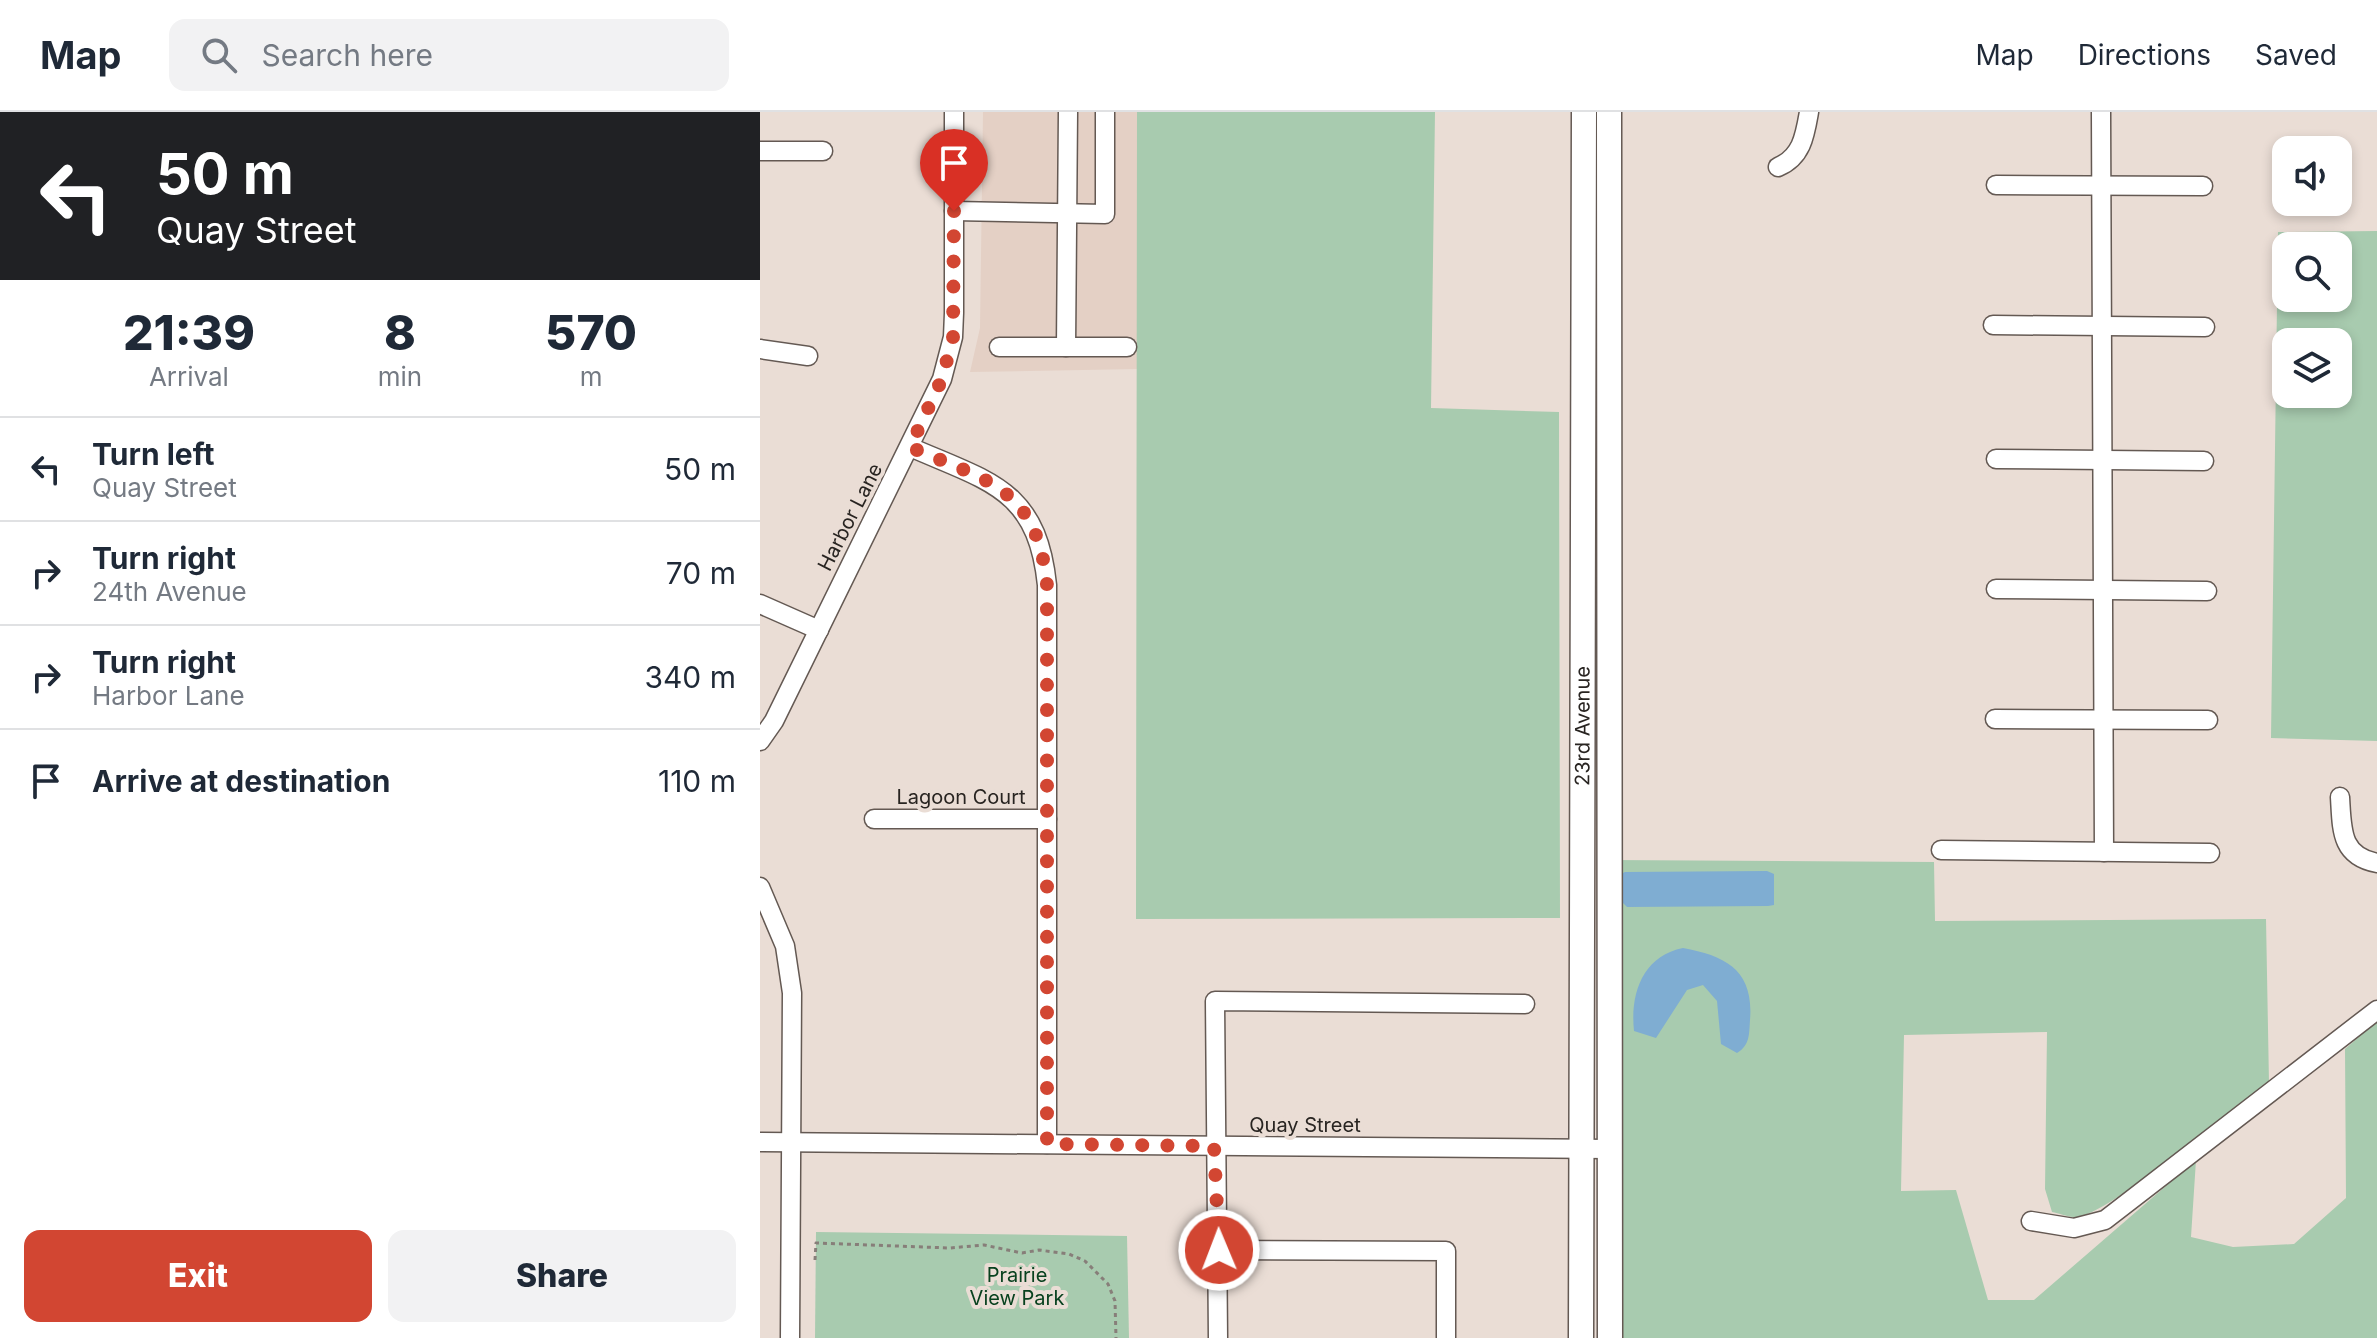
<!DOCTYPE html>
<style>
:root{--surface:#fff;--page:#f2f2f3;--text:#1f2937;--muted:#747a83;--line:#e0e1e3;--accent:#d24632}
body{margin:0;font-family:Inter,sans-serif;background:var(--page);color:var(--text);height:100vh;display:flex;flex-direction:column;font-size:30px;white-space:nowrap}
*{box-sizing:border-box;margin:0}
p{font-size:26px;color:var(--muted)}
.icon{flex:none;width:44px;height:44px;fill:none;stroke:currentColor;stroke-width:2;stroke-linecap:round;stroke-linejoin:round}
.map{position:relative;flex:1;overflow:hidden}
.side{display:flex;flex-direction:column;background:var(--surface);width:760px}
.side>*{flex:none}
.hud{background:#202124;color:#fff;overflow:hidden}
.controls{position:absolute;left:1512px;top:24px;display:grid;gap:16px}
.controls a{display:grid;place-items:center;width:80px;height:80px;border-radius:16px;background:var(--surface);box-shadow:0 4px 12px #0003;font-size:40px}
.pin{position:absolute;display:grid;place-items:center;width:68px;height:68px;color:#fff;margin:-82px -34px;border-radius:50% 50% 50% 0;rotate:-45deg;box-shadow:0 0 8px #0007}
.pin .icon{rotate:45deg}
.me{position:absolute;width:88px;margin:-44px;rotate:359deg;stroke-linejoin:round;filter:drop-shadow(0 0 6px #0008)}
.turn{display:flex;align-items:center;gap:28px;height:168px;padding:0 24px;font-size:36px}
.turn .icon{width:104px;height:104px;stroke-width:2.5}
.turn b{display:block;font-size:56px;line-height:68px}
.eta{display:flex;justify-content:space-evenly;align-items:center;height:136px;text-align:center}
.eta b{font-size:48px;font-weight:800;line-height:56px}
.button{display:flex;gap:16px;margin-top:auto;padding:16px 24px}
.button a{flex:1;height:92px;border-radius:16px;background:var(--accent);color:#fff;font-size:32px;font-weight:800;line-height:92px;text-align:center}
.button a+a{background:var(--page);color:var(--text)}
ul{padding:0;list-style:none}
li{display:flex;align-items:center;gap:24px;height:104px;padding:0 24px;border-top:2px solid var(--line)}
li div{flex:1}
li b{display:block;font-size:30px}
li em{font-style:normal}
header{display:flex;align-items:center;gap:48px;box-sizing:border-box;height:112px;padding:0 40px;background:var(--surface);border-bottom:2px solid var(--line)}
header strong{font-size:38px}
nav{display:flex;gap:44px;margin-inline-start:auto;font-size:28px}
.search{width:560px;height:72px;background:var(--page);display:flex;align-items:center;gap:20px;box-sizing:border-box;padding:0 28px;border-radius:16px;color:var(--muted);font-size:30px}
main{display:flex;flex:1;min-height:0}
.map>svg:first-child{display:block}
.built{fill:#e4d0c5}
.green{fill:#a8cbaf;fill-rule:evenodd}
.water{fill:#7fadd2}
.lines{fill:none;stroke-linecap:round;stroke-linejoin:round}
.minor-casing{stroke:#645953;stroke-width:21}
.major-casing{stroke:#645953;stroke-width:27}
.path{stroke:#877e79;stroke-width:3;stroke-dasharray:4 4;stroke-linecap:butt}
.minor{stroke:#fff;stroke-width:18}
.major{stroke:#fff;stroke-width:24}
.route{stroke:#d24632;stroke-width:14;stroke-dasharray:0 25.2}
.labels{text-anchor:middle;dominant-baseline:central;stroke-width:8;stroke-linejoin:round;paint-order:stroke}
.street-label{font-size:20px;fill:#282421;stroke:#eaddd5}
.park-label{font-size:20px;fill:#08411e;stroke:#eaddd5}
</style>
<header>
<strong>Map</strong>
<div class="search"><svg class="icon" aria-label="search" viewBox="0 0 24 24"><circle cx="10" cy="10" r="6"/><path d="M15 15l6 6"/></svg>Search here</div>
<nav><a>Map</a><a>Directions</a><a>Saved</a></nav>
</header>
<main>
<section class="side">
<div class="hud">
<div class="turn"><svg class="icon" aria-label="left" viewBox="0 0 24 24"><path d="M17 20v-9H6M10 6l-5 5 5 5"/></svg><div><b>50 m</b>Quay Street</div></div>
</div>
<div class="eta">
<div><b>21:39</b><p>Arrival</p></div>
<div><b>8</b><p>min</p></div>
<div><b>570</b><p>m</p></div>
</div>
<ul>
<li><svg class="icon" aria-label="left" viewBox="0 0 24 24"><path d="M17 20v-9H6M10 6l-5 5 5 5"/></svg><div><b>Turn left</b><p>Quay Street</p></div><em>50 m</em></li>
<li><svg class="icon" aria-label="right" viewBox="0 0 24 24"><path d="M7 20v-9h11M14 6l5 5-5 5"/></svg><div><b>Turn right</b><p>24th Avenue</p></div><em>70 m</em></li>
<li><svg class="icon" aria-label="right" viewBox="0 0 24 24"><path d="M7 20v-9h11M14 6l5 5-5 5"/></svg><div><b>Turn right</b><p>Harbor Lane</p></div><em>340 m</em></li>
<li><svg class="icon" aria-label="arrive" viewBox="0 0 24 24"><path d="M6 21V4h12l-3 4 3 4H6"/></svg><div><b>Arrive at destination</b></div><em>110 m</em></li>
</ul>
<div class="button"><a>Exit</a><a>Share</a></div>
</section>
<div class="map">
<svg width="1617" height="1226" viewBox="0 0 1617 1226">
<rect width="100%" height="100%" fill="#eaddd5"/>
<!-- built -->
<path class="built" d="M223,0H377V257L210,260L220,216Z"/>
<!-- green -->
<g class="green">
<path d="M377,0H675L671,296L799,300L800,806L376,807Z"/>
<path d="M1617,119V629L1511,626L1518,120ZM1578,134V186H1526V134ZM1578,230V282H1526V230Z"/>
<path d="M848,748L1174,750L1175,809L1506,807L1509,971C1477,996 1349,1102 1317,1105C1310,1106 1299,1101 1292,1100L1285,1077L1287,920L1144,923L1141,1079L1196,1078L1228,1188H1274L1436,1048L1431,1125L1473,1135L1534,1132L1586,1086L1585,937L1617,909V1226H851Z"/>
<path d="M56,1120L367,1124L369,1226H55Z"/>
</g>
<!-- water -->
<g class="water">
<path d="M1007,759L1014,762V793L1008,794L867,795L860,788L861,762L865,760Z"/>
<path d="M923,836C967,844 994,859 990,908C989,923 990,933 977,941L961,932L957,889L943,873L927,878L896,926L874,919C870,881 883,844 923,836Z"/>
</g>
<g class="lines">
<defs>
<g id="minor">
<path d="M1341,0L1344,740"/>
<path d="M0,39H63"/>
<path d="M1018,55C1042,45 1045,23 1049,0"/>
<path d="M1236,73L1443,74"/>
<path d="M194,99L345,102V0"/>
<path d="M1233,213L1445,215"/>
<path d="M239,235H367"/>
<path d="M306,235L308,0"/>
<path d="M0,237L48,244"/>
<path d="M150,335C230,370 277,377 287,473V1032"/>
<path d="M1236,347L1444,349"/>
<path d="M1236,477L1447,479"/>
<path d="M0,492L59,518"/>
<path d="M1235,607L1448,608"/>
<path d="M0,629L14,609L182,267L193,225L194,201V0"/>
<path d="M1580,685C1582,717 1580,744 1617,751"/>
<path d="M114,707H287"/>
<path d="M1181,738L1450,741"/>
<path d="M0,775L25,834L32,881L30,1226"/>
<path d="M0,1030L849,1037"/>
<path d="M1271,1109L1314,1116L1345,1108L1617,898"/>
<path d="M459,1138L686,1139V1226"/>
<path d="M458,1226L455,889L765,892"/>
</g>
<g id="major">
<path d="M849,0L850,1226"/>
<path id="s1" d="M821,1226L824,0"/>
</g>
</defs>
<!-- minor casing -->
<use href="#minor" class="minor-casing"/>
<!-- major casing -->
<use href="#major" class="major-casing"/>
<!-- path -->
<path class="path" d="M55,1148L56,1131L190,1136L224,1133L262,1141L279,1138L309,1142L325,1149L348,1172L355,1189L356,1226"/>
<!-- minor -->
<use href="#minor" class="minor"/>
<!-- major -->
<use href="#major" class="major"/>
</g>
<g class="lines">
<!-- route -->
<path class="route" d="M194,99L193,225L182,267L150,335C230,370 277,376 287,473V1032L454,1034L459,1138"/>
</g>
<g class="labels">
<!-- street labels -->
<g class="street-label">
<text transform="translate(90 405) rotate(-63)">Harbor Lane</text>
<text stroke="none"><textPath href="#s1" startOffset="612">23rd Avenue</textPath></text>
<text x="201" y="685">Lagoon Court</text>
<text x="545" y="1013">Quay Street</text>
</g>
<!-- park labels -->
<g class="park-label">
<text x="257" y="1163">Prairie<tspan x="257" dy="23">View Park</tspan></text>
</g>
</g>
</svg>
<div class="controls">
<a><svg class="icon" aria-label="sound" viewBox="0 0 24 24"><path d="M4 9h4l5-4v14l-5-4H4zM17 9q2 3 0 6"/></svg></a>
<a><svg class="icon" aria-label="search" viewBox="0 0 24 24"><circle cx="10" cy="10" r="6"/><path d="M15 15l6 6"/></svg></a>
<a><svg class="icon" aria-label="layers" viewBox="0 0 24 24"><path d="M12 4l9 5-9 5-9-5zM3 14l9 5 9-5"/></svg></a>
</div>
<div class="pin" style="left:194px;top:99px;background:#d93025"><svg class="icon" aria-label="arrive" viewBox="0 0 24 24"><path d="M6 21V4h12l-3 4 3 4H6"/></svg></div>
<svg class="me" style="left:459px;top:1138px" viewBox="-20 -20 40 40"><circle r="17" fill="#d24632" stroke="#fff" stroke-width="3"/><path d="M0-11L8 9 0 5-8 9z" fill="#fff"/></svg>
</div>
</main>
